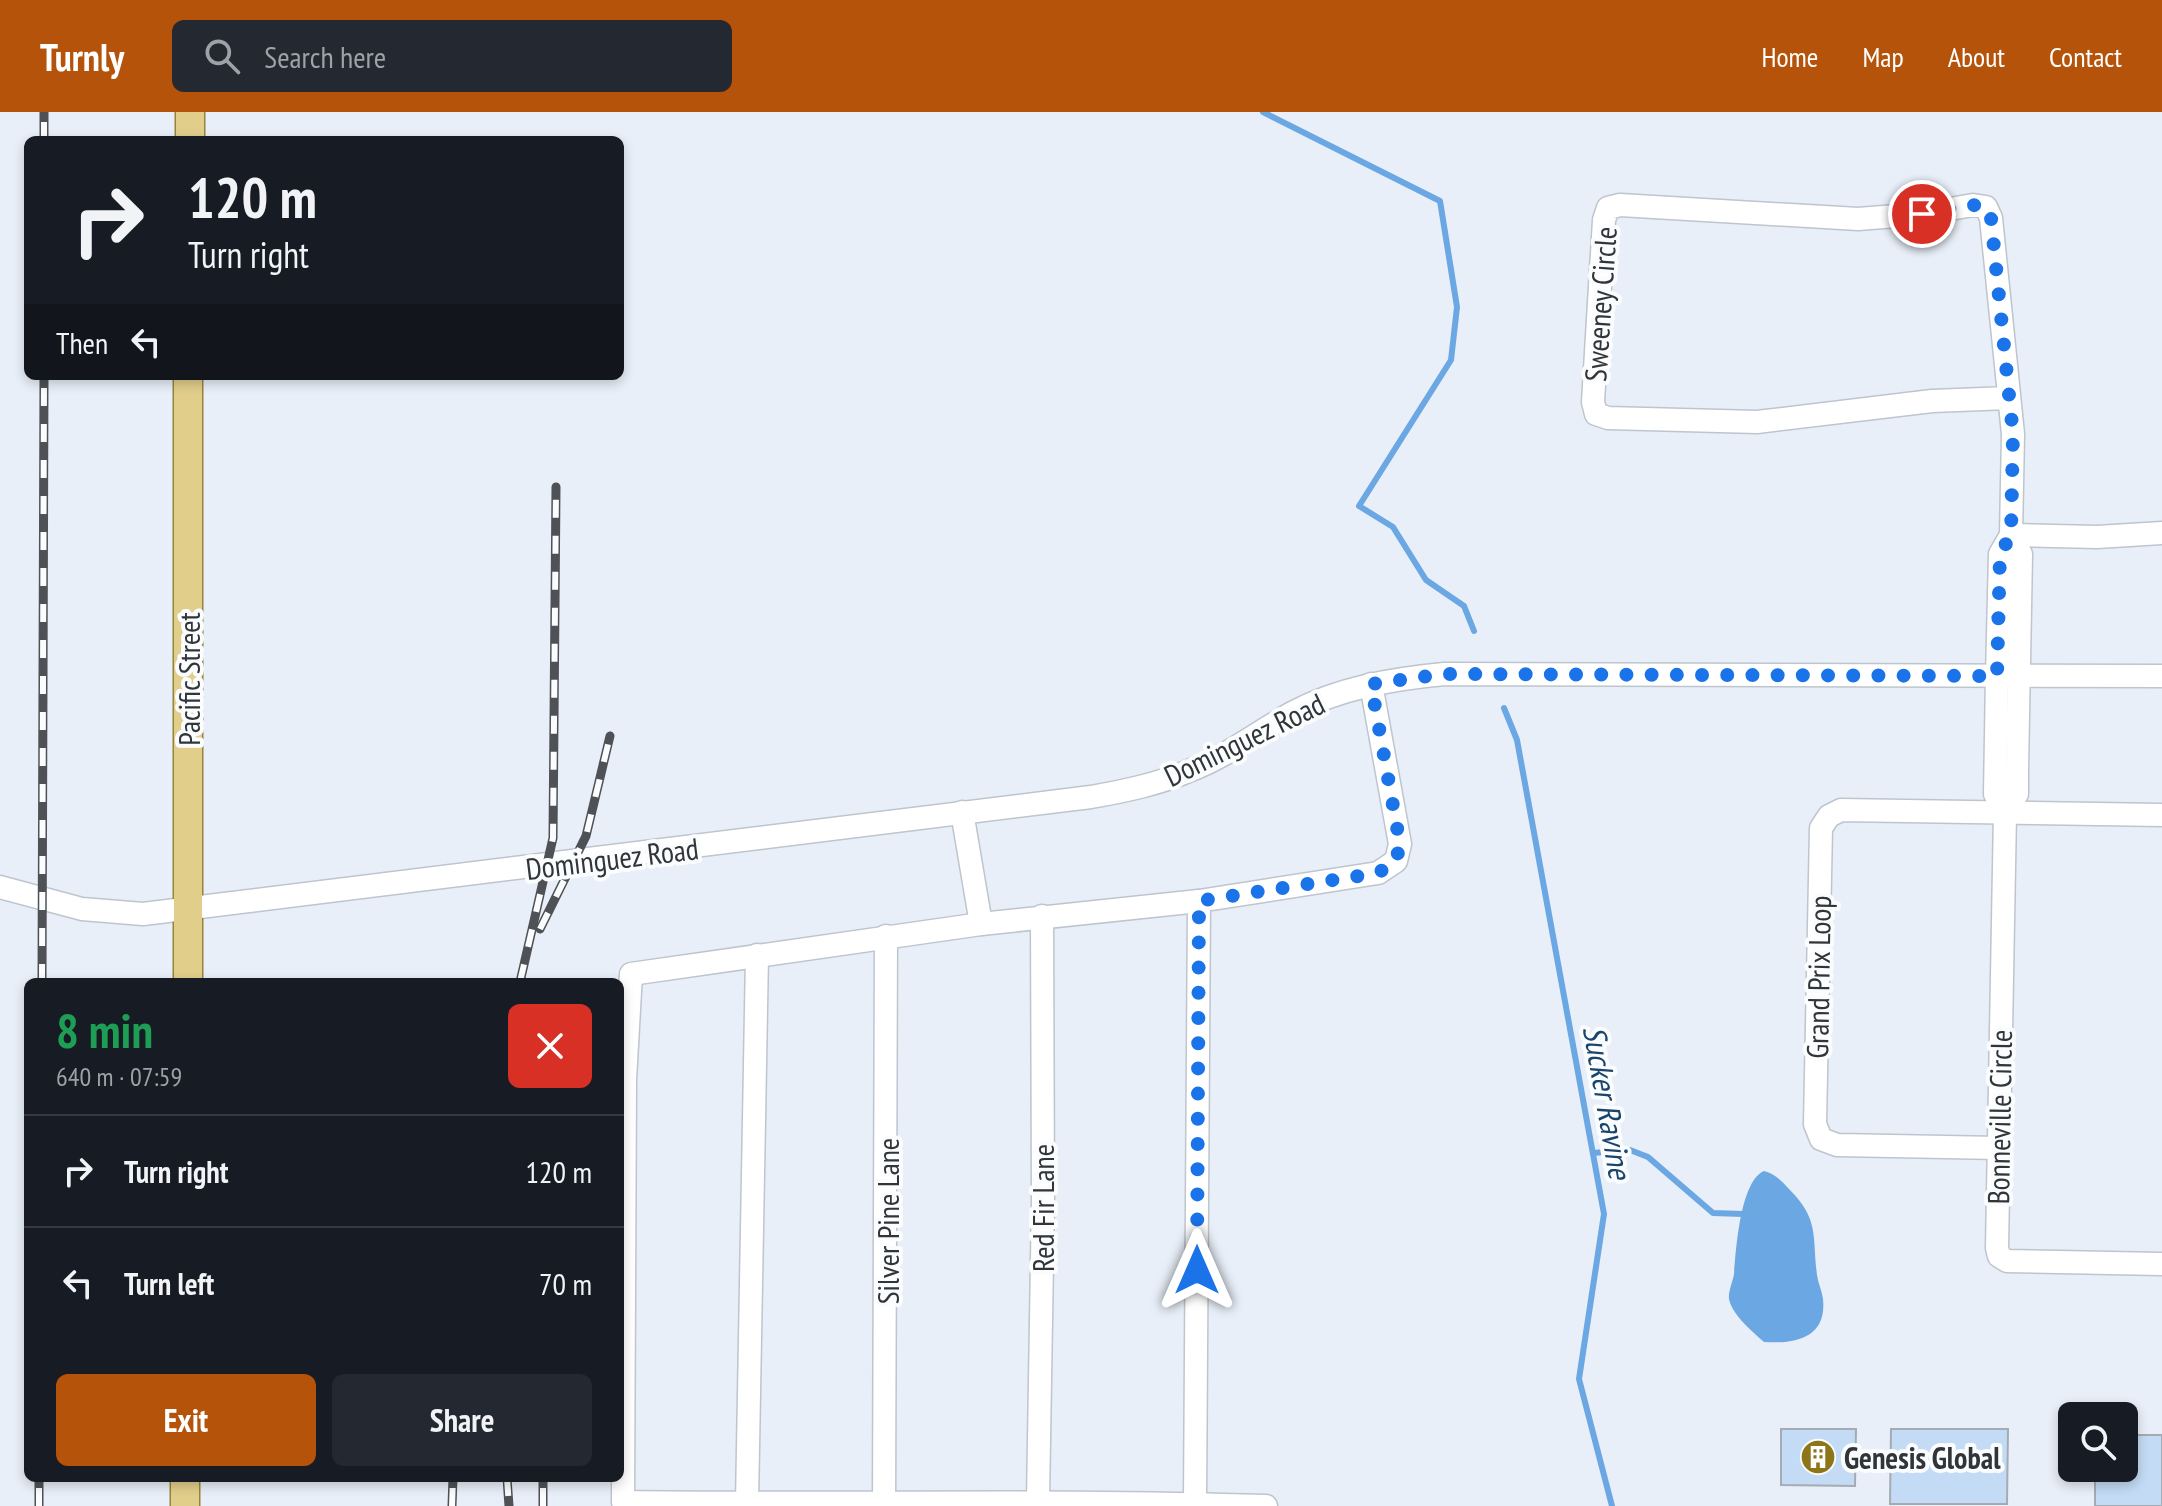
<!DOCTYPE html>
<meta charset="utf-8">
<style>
:root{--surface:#171b24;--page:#242831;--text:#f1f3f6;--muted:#9ea1a6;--line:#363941;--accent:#b45309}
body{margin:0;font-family:"PT Sans Narrow",sans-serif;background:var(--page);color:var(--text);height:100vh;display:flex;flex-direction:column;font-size:30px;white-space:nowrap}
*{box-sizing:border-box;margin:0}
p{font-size:26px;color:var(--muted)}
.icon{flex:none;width:44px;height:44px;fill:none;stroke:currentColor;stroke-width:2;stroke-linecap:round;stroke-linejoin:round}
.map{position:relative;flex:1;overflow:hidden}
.sheet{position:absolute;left:24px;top:866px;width:600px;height:504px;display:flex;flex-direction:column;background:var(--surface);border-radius:12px;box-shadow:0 4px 12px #0003}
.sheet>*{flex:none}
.guide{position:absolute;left:24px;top:24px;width:600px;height:244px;border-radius:12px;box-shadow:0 4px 12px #0003;background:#171b24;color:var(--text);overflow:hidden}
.tools{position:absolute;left:2058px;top:1290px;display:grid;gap:16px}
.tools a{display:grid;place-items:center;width:80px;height:80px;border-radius:12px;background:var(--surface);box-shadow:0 4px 12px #0003;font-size:40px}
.pin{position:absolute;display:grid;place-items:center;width:68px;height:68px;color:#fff;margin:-34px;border:4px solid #fff;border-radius:50%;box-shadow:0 2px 8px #0007}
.me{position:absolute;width:88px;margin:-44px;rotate:0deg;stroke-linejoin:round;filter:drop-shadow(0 0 6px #0008)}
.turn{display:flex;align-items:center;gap:28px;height:168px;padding:0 32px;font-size:36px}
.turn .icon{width:104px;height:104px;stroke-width:2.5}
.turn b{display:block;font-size:56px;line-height:68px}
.then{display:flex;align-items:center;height:76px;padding:0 32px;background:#0003;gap:16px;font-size:30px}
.round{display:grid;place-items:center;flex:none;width:84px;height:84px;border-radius:12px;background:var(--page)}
.summary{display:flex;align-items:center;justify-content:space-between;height:136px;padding:0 32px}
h1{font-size:48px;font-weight:800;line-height:60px;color:#1e9e55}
.action{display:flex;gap:16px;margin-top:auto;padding:16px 32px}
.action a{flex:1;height:92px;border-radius:12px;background:var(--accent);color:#fff;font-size:32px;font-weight:800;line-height:92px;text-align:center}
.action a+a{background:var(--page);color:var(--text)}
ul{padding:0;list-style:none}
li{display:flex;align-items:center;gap:24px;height:112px;padding:0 32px;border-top:2px solid var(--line)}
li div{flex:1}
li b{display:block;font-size:30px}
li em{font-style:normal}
header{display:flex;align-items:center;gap:48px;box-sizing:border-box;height:112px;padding:0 40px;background:var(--accent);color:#fff}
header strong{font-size:38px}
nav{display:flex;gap:44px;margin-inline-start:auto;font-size:28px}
.search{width:560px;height:72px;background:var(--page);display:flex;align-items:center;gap:20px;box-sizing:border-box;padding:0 28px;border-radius:12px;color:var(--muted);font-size:30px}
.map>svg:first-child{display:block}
.water{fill:#6ba7e3}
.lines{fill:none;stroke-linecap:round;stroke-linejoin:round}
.stream{stroke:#6ba7e3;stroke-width:6}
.building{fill:#c3dbf4;stroke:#a4abb3;stroke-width:2}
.minor-casing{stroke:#bec5cd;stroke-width:25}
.major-casing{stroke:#97843b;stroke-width:31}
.minor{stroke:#fff;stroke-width:22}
.major{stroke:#e1ce8b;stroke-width:28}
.rail-casing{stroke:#4e5256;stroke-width:9}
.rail{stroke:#fafcfe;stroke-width:6;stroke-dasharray:18;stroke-linecap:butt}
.route{stroke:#1a73e8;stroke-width:14;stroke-dasharray:0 25.2}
.labels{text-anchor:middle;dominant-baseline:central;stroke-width:8;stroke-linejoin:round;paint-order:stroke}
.street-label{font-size:30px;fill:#323538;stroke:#fafcfe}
.poi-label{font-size:30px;font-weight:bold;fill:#323538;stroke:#fafcfe;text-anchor:start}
.water-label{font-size:32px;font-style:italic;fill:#19446b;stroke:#fafcfe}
</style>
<header>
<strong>Turnly</strong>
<div class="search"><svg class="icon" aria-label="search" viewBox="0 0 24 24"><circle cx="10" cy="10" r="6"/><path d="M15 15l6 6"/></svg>Search here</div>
<nav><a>Home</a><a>Map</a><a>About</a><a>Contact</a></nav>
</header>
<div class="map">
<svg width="2162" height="1394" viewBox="0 0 2162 1394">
<rect width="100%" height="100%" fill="#e8eff8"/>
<!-- water -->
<path class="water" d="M1764,1059C1775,1062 1782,1069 1789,1077C1820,1108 1812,1124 1817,1163C1818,1171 1822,1179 1823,1187C1827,1226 1795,1232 1764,1230C1753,1220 1732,1203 1729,1187C1728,1180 1733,1169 1734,1162C1736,1139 1740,1069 1764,1059Z"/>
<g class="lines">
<!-- stream -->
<g class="stream">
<path d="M1263,0L1440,89L1457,195L1451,248L1359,394L1393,415L1426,468L1464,494L1474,519"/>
<path d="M1504,596L1517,628L1604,1102L1579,1267L1612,1394"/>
<path d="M1593,1041L1630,1038L1648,1045L1713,1101L1743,1102"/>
</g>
</g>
<!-- building -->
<g class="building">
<path d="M1781,1317H1856L1855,1374L1781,1373Z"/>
<path d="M1891,1317H2008L2007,1392H1890Z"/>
<path d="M2124,1323H2162V1394H2095V1356H2124Z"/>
</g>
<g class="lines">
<defs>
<g id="minor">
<path d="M2009,286L1932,289L1757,310L1608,306L1596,302L1593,290L1604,108L1608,96L1620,93L1858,107L1922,102L1973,93L1986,95L1991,106L2013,322L2011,423L2000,442L1997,564L1995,682L2005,701L1997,1136L1999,1144L2007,1149L2162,1152"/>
<path d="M2011,423L2097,425L2162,421"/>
<path d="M962,700L981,812"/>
<path d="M2005,701L2017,682V658L2021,442L2011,423"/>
<path d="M0,775L82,797L143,802L1091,685C1125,679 1159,672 1191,658C1227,644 1258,620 1292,601C1339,576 1392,567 1444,562L2162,564"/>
<path d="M1999,1036L1837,1033L1821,1027L1815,1012L1821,716L1829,704L1841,698L2162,703"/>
<path d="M1038,1389L1043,1088L1042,804"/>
<path d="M747,1391L757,843"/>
<path d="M1195,1392L1199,789"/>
<path d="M884,1394L886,824"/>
<path d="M1266,1394C1052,1387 837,1393 623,1390L625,968L631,862L981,812L1199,789L1378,761L1396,749L1400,732L1371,572"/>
</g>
<g id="major">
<path d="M190,28V0"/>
<path d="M188,264V870"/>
<path d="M185,1394V1366"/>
</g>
</defs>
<!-- minor casing -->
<use href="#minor" class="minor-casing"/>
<!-- major casing -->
<use href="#major" class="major-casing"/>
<!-- minor -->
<use href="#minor" class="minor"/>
<!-- major -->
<use href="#major" class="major"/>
<defs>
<g id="rail">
<path d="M44,28V0"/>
<path d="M540,817L586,724L610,624"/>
<path d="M42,870L44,264"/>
<path d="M520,870L553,726L556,375"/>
<path d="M507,1366L509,1394"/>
<path d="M39,1394V1366"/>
<path d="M452,1394L453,1366"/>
<path d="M543,1394V1366"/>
</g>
</defs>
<!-- rail casing -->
<use href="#rail" class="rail-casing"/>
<!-- rail -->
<use href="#rail" class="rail"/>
</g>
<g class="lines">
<!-- route -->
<path class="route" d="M1197,1158L1199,789L1378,761L1396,749L1400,732L1371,572L1444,562L1997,564L2000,442L2011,423L2013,322L1991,106L1986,95L1973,93L1922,102"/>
</g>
<!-- icons -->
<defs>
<symbol id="building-disc" viewBox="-11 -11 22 22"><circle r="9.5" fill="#8d761a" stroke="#fafcfe"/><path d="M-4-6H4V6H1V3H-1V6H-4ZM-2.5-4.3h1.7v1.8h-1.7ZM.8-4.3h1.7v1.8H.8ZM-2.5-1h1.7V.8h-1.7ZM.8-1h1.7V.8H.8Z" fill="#fff"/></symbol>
</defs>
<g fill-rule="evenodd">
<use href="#building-disc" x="1798" y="1325" width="40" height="40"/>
</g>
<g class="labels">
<!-- street labels -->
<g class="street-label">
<text transform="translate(1600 192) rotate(-86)">Sweeney Circle</text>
<text transform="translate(188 567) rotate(-90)">Pacific Street</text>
<text transform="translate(1244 627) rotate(-26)">Dominguez Road</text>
<text transform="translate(612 746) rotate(-7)">Dominguez Road</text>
<text transform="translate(1818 865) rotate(-89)">Grand Prix Loop</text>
<text transform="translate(1999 1005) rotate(-89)">Bonneville Circle</text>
<text transform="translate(1042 1096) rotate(-90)">Red Fir Lane</text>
<text transform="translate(887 1109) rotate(-90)">Silver Pine Lane</text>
</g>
<!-- poi labels -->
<g class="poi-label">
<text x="1844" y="1345">Genesis Global</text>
</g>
<!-- water labels -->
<g class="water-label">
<text transform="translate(1608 990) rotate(80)">Sucker Ravine</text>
</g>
</g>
</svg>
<div class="tools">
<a><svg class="icon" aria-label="search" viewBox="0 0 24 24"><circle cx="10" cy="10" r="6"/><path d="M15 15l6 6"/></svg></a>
</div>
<div class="pin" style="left:1922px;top:102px;background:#d93025"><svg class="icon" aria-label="arrive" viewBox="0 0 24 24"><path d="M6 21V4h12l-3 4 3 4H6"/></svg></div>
<svg class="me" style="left:1197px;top:1158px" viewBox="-20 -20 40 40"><path d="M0-17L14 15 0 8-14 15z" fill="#1a73e8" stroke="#fff" stroke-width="4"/></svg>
<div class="guide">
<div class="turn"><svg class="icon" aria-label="right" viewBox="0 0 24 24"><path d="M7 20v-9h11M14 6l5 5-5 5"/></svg><div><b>120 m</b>Turn right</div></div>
<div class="then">Then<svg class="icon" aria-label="left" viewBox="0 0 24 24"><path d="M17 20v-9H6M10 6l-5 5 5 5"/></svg></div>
</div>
<section class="sheet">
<div class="summary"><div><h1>8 min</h1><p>640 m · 07:59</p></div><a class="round" style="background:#d93025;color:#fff"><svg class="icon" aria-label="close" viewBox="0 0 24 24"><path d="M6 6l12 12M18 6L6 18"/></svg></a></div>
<ul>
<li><svg class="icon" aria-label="right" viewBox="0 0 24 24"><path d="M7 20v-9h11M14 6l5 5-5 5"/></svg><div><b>Turn right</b></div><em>120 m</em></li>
<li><svg class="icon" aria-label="left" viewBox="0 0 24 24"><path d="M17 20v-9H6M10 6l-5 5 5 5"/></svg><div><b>Turn left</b></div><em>70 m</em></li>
</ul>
<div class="action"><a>Exit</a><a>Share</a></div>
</section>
</div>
